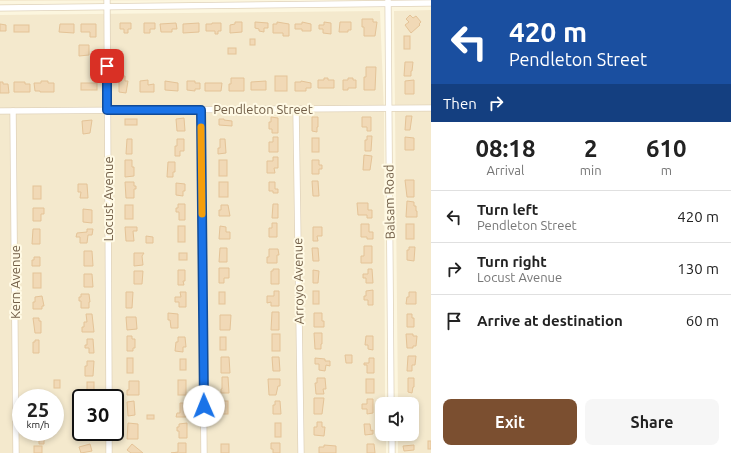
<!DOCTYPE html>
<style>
:root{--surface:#fff;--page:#f6f6f6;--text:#222;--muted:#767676;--line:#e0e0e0;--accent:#7b4f30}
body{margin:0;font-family:Ubuntu,sans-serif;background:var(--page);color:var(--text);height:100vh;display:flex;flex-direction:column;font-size:15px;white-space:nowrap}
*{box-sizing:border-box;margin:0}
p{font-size:13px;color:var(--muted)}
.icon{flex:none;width:22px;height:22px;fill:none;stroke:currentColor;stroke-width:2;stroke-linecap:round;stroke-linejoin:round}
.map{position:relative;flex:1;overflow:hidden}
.drawer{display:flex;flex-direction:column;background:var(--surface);width:300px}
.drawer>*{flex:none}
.banner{background:#1a4fa0;color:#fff;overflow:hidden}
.buttons{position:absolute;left:375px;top:397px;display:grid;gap:8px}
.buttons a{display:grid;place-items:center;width:44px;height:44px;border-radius:8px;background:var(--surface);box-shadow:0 2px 6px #0003;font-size:20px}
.speed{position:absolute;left:12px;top:389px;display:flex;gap:8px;font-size:20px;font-weight:700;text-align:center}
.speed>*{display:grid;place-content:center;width:52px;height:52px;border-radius:50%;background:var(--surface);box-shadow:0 2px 6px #0003;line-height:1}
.speed small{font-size:10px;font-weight:400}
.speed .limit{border:2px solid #111;border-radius:6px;background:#fff;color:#111}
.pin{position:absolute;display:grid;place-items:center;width:34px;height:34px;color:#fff;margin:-17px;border-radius:8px;box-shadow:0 2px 6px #0006}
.me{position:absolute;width:44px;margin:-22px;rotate:359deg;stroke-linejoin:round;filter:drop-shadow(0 0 3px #0008)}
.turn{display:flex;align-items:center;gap:14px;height:84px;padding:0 12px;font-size:18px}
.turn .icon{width:52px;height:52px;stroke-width:2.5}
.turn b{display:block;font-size:28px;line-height:34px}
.then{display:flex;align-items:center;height:38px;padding:0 12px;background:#0003;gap:8px;font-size:15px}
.eta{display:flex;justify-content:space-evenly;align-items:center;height:68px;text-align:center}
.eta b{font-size:24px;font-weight:600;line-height:28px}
.cta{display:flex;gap:8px;margin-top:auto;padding:8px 12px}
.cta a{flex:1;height:46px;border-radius:8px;background:var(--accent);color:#fff;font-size:16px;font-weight:600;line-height:46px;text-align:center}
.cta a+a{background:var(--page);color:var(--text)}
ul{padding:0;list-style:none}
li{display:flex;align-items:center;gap:12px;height:52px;padding:0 12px;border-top:1px solid var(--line)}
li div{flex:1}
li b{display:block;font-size:15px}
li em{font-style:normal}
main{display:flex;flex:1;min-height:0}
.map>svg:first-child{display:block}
.residential{fill:#f4e9cd;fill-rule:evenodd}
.building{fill:#f1d9b6;stroke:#e4c397}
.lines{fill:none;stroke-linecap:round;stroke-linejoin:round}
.street-casing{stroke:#e0d3bb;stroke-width:7}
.street{stroke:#fff;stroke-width:5.5}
.route-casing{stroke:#114b97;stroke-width:10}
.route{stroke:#1a73e8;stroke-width:7}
.slow{stroke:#f59e0b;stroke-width:7}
.labels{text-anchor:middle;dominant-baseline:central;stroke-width:4;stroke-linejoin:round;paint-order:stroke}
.street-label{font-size:13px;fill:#725e47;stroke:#fffae5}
</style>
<main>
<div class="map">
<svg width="431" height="453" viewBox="0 0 431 453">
<rect width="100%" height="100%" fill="#fcf6df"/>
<!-- residential -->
<g class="residential">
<path d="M0,0H199L0,1Z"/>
<path d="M431,10V453H398V434H412V404H398L394,11Z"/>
<path d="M380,11L384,113L385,404H382V434H386V453H0V15ZM21,398H55V432H21ZM81,398H115V432H81Z"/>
</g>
<!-- building -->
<g class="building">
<path d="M410,15L413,18L416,16L421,22L419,24L420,25L411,33L405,25L409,22L406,19Z"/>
<path d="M362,19H373V22H377L375,36H364V27H362Z"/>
<path d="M235,22H242V32L230,33V25L235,24Z"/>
<path d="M255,22L268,23V28H264V32L259,31V29L255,28Z"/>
<path d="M277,22L289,24V36H283V33H273V24H277Z"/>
<path d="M302,22L311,24V31H302V29H295V24H302Z"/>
<path d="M324,22L331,23V34L323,33V29H319V25H324Z"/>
<path d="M340,22H351V30H348V32H339Z"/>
<path d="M120,23H131V29H128V33H124V29H120Z"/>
<path d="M144,23H155V29H150V33H144Z"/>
<path d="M176,23L177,29H172V32H161L160,24Z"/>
<path d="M199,23V32L183,33V24Z"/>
<path d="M212,23H221V31H218V34H215V31H206V24H212Z"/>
<path d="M0,24L6,25V31H0Z"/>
<path d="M60,24H74V33L59,32Z"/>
<path d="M81,24H96V37H90V32H81Z"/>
<rect x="14" y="25" width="15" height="7"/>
<rect x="404" y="36" width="6" height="13"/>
<rect x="250" y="39" width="5" height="6"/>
<path d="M79,45H89V55L79,56Z"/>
<rect x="228" y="48" width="8" height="6"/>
<path d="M405,62H413L412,71H411V76H404Z"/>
<path d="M366,67H376L375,90H364V77H366Z"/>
<path d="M119,76H125V81H128L126,93L119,92Z"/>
<rect x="275" y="76" width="12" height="15"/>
<path d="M231,78H244V91H229V84H231Z"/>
<path d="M324,78H328V80H334V88H318V80H324Z"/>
<path d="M348,78H353V80H356V88H348V90H343V80H348Z"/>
<path d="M148,80V85L154,84V92H140V81Z"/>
<path d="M414,80V94H405V81Z"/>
<path d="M41,81H48V83H54V92H40V91H35L34,83H41Z"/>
<path d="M165,81L178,83V91L165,90Z"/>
<path d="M187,81H195V83H200V89H195V91L187,90Z"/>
<path d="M266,81V90H251V82Z"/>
<path d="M301,81L311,83V88H306V91H295V82H301Z"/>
<path d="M0,82H3V84H8L9,93H0Z"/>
<path d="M14,82H25V84H30V92H14Z"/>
<rect x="81" y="83" width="16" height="7"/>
<path d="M205,83H222L221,91H205Z"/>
<path d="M406,116H412L410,130H405Z"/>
<path d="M271,117L278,118V133H272V129H269V122H271Z"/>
<path d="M312,117H318V127H317V132L312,131Z"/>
<path d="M362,117H371V131H367V127H362Z"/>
<path d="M184,118L185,131H177L176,119Z"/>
<rect x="125" y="119" width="12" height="6"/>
<path d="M219,119H224V120L232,121V126L219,125Z"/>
<path d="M92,120L90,133L83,134L82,121Z"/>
<path d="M367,136H372L371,151H365V140H367Z"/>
<path d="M273,137H278V152H269V142H273Z"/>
<path d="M405,137L414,138V150H405Z"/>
<rect x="312" y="138" width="7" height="14"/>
<path d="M127,139H132V154H126Z"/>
<path d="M177,139H184V151H180V156H175V146H177Z"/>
<path d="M220,139H225L226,153L218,154V148H220Z"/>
<path d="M364,155L372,156L370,170H363Z"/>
<path d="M273,157H278V168H274L275,173H267V161H273Z"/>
<path d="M125,160H132V167H134V176L125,177Z"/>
<rect x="219" y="160" width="8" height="16"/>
<path d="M312,160H319V165H322V169H319V174H312Z"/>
<path d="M168,162H175V172H173V177H167Z"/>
<path d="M405,180H414V197H407Z"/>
<path d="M312,181H318L319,196H313Z"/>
<path d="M125,182H134V186H136V189H134V198H126Z"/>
<rect x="219" y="182" width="9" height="15"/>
<path d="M269,182H275V189H278V193H273V191H269Z"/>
<path d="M176,183L185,184V191H183V196L176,195Z"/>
<path d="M78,184H87L88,198H80L81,192H78Z"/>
<rect x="33" y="186" width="8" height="13"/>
<path d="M407,201L414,202V206H416V211H417V217H406Z"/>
<path d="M357,203H368V210H372V218H367V215H358Z"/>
<path d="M178,204H185V220H179V212H176V208H178Z"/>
<path d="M273,204H278V218H272Z"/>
<rect x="125" y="205" width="8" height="14"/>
<path d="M221,205H228L230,216H219V210H221Z"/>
<path d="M33,208H44V214H41V221H33Z"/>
<path d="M83,209L92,210V223L83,222Z"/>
<path d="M272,223H277V237H269V228H272Z"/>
<path d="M361,224H369V232H373V239H367V237H361Z"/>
<rect x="406" y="224" width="8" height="15"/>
<rect x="178" y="226" width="7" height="16"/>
<path d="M220,226L226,227V232H230V239H219Z"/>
<path d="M125,227H137V231H133L134,241H126Z"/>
<path d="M313,227H322V236H317L318,241H313Z"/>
<path d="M33,229H40V244H32Z"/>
<path d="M87,229H93L92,235H88L87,243H80V237H76L77,233L87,232Z"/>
<path d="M146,236L153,237V243H146Z"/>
<path d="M364,246H372V263H361V256H364Z"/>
<path d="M409,247H415L414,261L407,260V250H409Z"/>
<path d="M220,248H227V262H219Z"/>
<path d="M312,248H318L319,261H313Z"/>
<path d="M269,249H278L279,255H277V263H267V257H269Z"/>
<path d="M84,251H92L93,266H84Z"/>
<path d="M134,253H144L142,256L143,265L134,266Z"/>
<rect x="179" y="253" width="8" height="7"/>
<path d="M34,257H40V266H32V260H34Z"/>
<path d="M219,268H229V278H224V283H219Z"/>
<path d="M273,269H279V284H271V271H273Z"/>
<path d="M368,269H372L373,283H366V278H363V274H368Z"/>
<path d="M178,270H185V281H183L184,285H178Z"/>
<path d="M313,270L319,271L318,283H313Z"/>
<path d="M134,271H143L142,284H134Z"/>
<rect x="33" y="273" width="8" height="15"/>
<path d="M84,274H92L93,287H84Z"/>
<path d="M373,290V305H368V300H364V296H366V291Z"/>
<path d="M274,291H279V306H271V302L267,303V296H274Z"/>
<rect x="313" y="291" width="6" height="13"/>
<path d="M126,292H133L132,308H126Z"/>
<path d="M180,292H186V307H179V302H175V297H181Z"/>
<rect x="219" y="292" width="6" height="12"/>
<path d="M409,292H416V304H406L407,297H409Z"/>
<path d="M81,294H89L90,302H89V308H81V301H79V297H81Z"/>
<path d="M42,296L44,306H42V309H33V302H35V297Z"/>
<path d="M272,312H279V330H271Z"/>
<path d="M168,313L178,314V328H171L170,320H168Z"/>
<path d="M314,313H322V321H324V327H314Z"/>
<path d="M86,314H92L94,332H82V327H84V322H87Z"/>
<path d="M407,314H412V318H414V327H407Z"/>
<path d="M220,315H231L230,330H220Z"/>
<path d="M126,317H136L137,329L127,330Z"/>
<path d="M33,318H39V321H41V333H35Z"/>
<path d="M314,333H322V344H321V349H315Z"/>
<rect x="272" y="334" width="8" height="17"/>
<path d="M406,334H413V336H417L416,346H413V348H407Z"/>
<path d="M127,336H132V339H135V348H133V351H127Z"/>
<path d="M366,336H373V350L368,349V345H365Z"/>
<path d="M178,337H185L186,347H183V352L175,351L176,342H178Z"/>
<rect x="220" y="337" width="6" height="13"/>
<path d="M87,339H93L94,353H89V348H85V345H87Z"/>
<path d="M35,340H39V353H33V342H35Z"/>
<path d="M345,355H352V363H346Z"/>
<path d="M408,356H416L415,365H412V371H407Z"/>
<path d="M221,357H229L230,373H221Z"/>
<path d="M272,357H279L280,371H273Z"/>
<rect x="127" y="358" width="6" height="15"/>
<path d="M315,358L325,359V361H330V366L326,365L325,371L319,370V364H315Z"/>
<path d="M369,358H374V373H367V365H364V363H369Z"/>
<rect x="180" y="359" width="6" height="11"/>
<path d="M87,361H94L93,376H85V366H87Z"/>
<path d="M222,377H228L229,393H221V389H222Z"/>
<path d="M317,378H325L326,389H323L324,394H316L315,383H317Z"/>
<path d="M408,378H414V387H413L412,393L408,392Z"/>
<path d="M268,379H280V386H278L276,395H269Z"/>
<rect x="366" y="379" width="8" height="14"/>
<rect x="54" y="380" width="6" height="8"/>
<rect x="178" y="380" width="8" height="15"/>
<path d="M129,381H139V395H127V390H129Z"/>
<rect x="87" y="382" width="7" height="13"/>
<path d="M314,398H324L322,414H314Z"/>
<path d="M407,398H413V411H412V404H407Z"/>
<path d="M367,399H373V413L367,414V409H362V404H367Z"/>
<path d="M134,401L135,415L128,416L127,402Z"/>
<rect x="221" y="401" width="7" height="13"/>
<path d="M275,401H280L281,414H273V405H275Z"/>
<path d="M180,403H186V417H176L177,413H180Z"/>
<rect x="147" y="415" width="7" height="4"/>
<path d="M317,422H322V427H325L324,436L314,435V427H317Z"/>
<path d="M128,423L138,424V439H127Z"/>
<path d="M187,423V438H179V431H177V427H179V424Z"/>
<rect x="275" y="423" width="6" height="14"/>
<path d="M364,424H370L371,431L373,430V434L365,435Z"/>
<path d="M34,432H44V444H39V440H34Z"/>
<rect x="428" y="441" width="3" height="8"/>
<path d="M178,443H186V453H171L178,452Z"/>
<path d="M271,443H280V453H273V449H271Z"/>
<path d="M90,444L92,451L81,453L79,447Z"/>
<path d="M132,444L143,453H131L127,450Z"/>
<rect x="221" y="444" width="8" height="9"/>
<path d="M367,444H374L375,453H367Z"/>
<path d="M324,445L336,446V453H319V447H324Z"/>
<path d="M414,445V450L404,451L403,446Z"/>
<rect x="34" y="446" width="8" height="7"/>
</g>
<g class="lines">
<defs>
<g id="street">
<path d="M107,0L109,398"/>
<path d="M388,0L391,404"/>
<path d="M0,8L431,3"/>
<path d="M296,109L301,453"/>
<path d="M201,110L204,453"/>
<path d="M0,111L431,108"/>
<path d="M13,111L16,453"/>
<path d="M109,432V453"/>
<path d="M392,434V453"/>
</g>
</defs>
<!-- street casing -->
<use href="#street" class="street-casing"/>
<!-- street -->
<use href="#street" class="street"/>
</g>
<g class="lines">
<defs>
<path id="route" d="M107,66V110H201L204,406"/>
</defs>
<!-- route casing -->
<use href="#route" class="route-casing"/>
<!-- route -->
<use href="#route" class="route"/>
<!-- slow -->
<path class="slow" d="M201,127L202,214"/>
</g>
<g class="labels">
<!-- street labels -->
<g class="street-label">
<text x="263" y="109">Pendleton Street</text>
<text transform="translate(108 199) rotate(-90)">Locust Avenue</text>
<text transform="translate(389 202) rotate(-91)">Balsam Road</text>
<text transform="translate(298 281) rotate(-91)">Arroyo Avenue</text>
<text transform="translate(15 282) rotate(-90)">Kern Avenue</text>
</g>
</g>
</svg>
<div class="buttons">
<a><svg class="icon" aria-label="sound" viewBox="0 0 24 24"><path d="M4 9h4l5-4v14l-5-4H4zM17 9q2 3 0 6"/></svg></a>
</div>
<div class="speed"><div>25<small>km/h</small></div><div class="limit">30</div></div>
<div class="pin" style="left:107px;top:66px;background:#d93025"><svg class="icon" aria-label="arrive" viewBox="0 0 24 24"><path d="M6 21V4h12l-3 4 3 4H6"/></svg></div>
<svg class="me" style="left:204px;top:406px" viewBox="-20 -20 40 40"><circle r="19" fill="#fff"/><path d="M0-13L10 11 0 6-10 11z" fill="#1a73e8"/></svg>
</div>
<section class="drawer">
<div class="banner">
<div class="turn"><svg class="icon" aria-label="left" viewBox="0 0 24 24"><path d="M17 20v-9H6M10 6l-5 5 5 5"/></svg><div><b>420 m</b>Pendleton Street</div></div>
<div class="then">Then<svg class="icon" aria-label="right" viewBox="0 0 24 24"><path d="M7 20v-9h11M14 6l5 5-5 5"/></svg></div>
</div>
<div class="eta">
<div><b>08:18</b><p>Arrival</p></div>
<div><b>2</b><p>min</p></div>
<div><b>610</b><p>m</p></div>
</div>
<ul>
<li><svg class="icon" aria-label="left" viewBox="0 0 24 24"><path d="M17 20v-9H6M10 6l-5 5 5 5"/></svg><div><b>Turn left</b><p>Pendleton Street</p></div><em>420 m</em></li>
<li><svg class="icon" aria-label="right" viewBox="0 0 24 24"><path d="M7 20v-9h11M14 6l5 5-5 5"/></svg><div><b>Turn right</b><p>Locust Avenue</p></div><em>130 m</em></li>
<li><svg class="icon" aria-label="arrive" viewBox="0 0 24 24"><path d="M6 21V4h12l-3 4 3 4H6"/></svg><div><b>Arrive at destination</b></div><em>60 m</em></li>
</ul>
<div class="cta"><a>Exit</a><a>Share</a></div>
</section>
</main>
